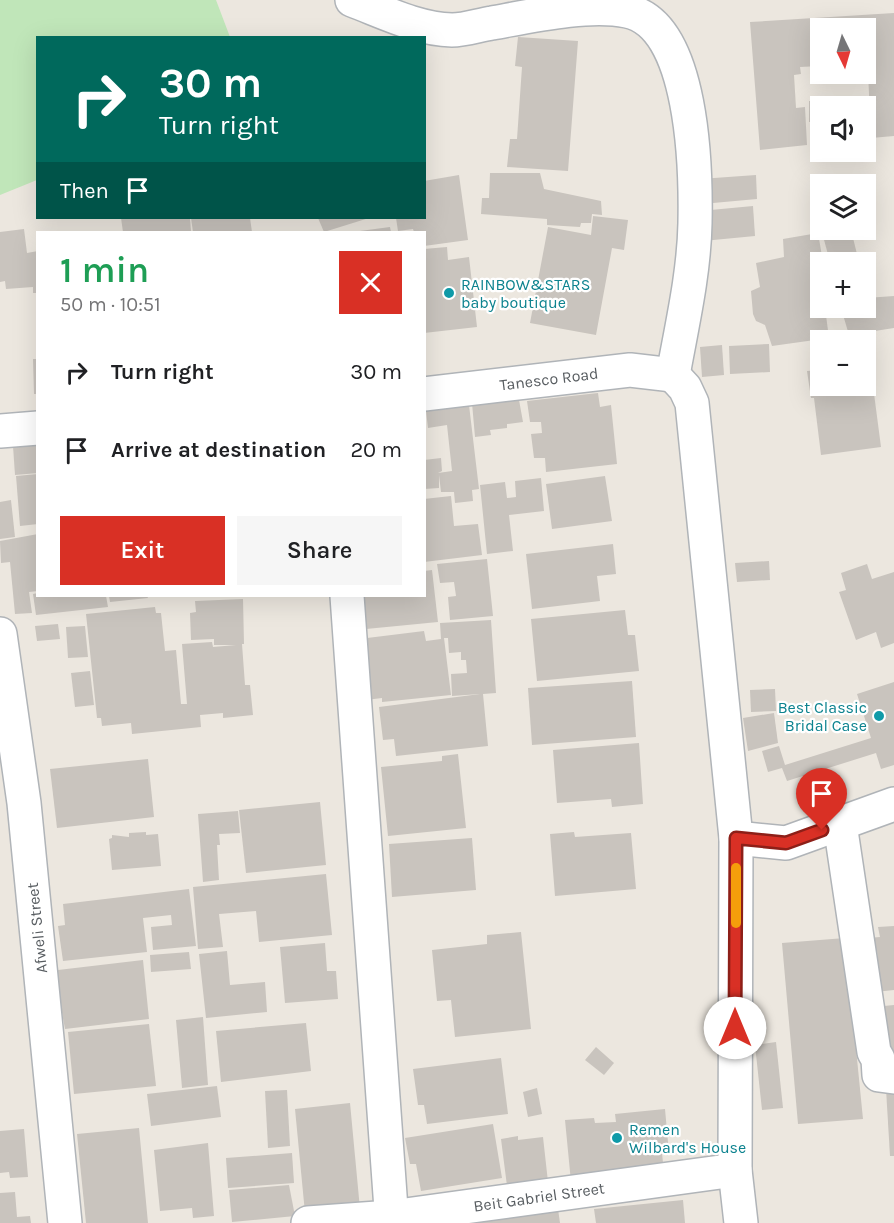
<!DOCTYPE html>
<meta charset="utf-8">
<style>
:root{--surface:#fff;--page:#f6f6f6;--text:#202124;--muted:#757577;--accent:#d93025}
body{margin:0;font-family:Karla,sans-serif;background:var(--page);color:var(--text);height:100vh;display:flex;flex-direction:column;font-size:22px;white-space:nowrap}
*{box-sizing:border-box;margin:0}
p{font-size:20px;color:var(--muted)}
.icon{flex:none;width:33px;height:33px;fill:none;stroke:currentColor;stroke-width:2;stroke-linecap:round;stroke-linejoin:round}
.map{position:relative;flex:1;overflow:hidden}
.sheet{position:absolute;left:36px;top:231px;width:390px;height:366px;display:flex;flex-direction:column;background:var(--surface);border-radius:0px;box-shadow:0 6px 24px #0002}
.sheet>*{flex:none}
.hud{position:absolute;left:36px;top:36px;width:390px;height:183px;border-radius:0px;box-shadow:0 6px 24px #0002;background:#00695c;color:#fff;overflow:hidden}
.needle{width:39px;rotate:175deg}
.buttons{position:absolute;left:810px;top:18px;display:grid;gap:12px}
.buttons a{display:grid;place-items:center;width:66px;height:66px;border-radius:0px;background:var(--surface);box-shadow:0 6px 24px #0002;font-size:30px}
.pin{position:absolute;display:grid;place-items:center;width:51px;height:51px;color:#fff;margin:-62px -26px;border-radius:50% 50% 50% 0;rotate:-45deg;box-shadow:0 0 6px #0007}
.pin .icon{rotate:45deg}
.me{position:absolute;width:66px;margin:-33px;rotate:0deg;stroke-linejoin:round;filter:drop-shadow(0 0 4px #0008)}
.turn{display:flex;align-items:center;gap:21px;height:126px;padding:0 24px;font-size:27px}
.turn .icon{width:78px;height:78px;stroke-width:2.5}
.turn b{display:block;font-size:42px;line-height:51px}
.then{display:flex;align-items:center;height:57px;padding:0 24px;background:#0003;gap:12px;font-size:22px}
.round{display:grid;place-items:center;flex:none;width:63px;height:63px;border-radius:0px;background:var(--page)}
.summary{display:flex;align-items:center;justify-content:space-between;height:102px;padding:0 24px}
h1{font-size:36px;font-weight:600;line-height:45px;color:#1e9e55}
.action{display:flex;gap:12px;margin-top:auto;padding:12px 24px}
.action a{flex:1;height:69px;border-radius:0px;background:var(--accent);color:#fff;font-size:24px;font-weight:600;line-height:69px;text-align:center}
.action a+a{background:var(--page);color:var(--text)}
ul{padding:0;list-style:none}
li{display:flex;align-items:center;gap:18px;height:78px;padding:0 24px}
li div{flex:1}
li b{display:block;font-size:22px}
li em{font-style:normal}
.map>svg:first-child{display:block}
.green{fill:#c0e6b9}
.building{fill:#c9c4be}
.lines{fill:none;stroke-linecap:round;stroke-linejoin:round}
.minor-casing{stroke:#b0b4b8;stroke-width:36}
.minor{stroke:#fff;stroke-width:33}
.route-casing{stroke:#8d1f18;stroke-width:15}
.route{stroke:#d93025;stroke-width:10}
.slow{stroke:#f59e0b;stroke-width:10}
.culture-dot{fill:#0f9aa8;stroke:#fff;stroke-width:2}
.labels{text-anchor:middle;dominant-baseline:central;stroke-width:4.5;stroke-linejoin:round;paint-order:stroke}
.culture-label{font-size:16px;fill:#0d838f;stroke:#fff;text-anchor:start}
.street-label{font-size:16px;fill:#585d61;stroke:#fff}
</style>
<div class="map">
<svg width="894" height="1223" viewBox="0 0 894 1223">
<rect width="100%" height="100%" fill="#ece7df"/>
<!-- green -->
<path class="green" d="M0,0H216L230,37L38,38L37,180L0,195Z"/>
<!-- building -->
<g class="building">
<path d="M894,13V136L871,138L866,28H820V66L800,67L801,74L794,75L796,108L805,107L807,145L760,150L750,22Z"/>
<path d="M518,37L578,41L568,171L507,167L510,139H517L522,67L515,66Z"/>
<path d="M865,98V106H820V122H809V101Z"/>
<path d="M490,173H540L544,189L601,201L602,215L592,214L591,223H581L580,227L547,225V219L481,214L482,198H489Z"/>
<path d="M459,175L468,240L424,246V232H414L413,229L398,231L396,218H424V181Z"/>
<path d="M756,175L757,199L702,204L700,179Z"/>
<path d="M753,206L755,236L703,241L700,211Z"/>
<path d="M593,216L628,220L624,250L612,248L596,335L530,323L548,227L591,235Z"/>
<path d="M121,218H190L191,232H123Z"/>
<path d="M191,218H250L252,232H193Z"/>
<path d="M318,218H369L324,232Z"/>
<path d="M390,227L391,232H360V231Z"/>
<path d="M24,229L27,253L38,251V293H33V287L6,289L5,281L0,282V232Z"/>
<path d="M851,230L859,262H830L823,236Z"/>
<path d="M818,233L823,262H820V308H825L829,338L772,346L765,325L756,321L753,314L751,291L760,287L756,263L784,257L783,239Z"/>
<path d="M447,247L448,260L469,257L477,327L424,333V249Z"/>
<path d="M894,296V328L849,335L841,308H866V298Z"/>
<path d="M769,344L770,372L730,374L729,346Z"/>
<path d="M722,345L724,375L702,377L700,347Z"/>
<path d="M33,359H38V394H34Z"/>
<path d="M870,363L881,447L821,455L814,398H811L807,371L820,370V386H866V364Z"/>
<path d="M598,393L600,407L611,405L617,464L546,472L545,458H534L531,434L542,433L541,422H530L527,401Z"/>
<path d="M519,400L523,422L507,424V428L490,430L491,435L475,437L472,403L485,401V404Z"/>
<path d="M469,405L479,489L472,490L473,501L455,503L454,492H441L439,475V488L424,489V460L441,458L442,471L438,473L452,471L447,425L428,428L426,411Z"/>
<path d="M38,443V473L15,475L13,446Z"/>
<path d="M38,474V524L20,526L16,476Z"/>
<path d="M605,476L612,521L552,529L546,484Z"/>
<path d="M541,478L544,511L509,515L513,551L487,554L480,485L505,482L507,498L516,497L515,481Z"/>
<path d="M451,496L454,526L478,524L482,555L424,562V499Z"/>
<path d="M11,500L15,537L0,539V502Z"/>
<path d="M38,534V591L29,592L32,613L15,614L10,562L1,563L0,541Z"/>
<path d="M613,544L616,574L597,576L600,601L532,609L526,554Z"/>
<path d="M487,559L493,616L450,620L448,597L456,596L454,582L440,583L437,564Z"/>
<path d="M769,561L770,580L737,582L735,563Z"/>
<path d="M867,564L872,579L894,572V643L881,648L876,632L856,640L839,592L846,590L841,573Z"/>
<path d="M432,570L438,622L366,629L364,609L354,596H424V571Z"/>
<path d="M38,593V596H106L108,607L36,615L33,594Z"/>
<path d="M109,596H147L148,598L110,602Z"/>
<path d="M243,599L244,644H242L245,685H250L253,715L223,718V713L200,715L201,727L132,734L131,723L102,726L101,718H97L86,614L155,607L156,613H161L165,651L176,650L181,704H187L182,644L212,642L213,647L236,645H214V639L191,640L190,613L196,612L195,601Z"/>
<path d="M625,610L628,635H635L639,671L537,681L531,619Z"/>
<path d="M491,620L496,693L483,694L488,746L396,756L394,739L383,740L379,707L480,694L452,696L451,674L467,673L466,660H461V652L449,653L448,638H444L451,695L382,702V698L366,700L359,639L424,631L426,641L441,639L440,623Z"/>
<path d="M58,624L60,639L37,641L35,626Z"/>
<path d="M85,626L88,657L68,658L66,627Z"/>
<path d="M90,671L94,705L75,707L71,673Z"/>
<path d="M632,681L636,737L532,745L528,688Z"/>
<path d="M894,682V765L881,769L876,753L787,781L782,768L768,772L762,751L779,746L785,765L871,738L857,694Z"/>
<path d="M775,689L776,711L751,712L750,690Z"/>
<path d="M774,713L778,743L748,751L743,718Z"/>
<path d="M639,743L643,804L612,807L611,799L557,803L553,750Z"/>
<path d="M458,754L466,828L388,836L381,767L442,761V756Z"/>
<path d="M148,759L154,817L57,828L50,769Z"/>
<path d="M320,802L326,865L246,873L239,810Z"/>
<path d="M238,811L240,833L219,834L220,845H217L219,880L203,882L198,814Z"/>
<path d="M146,832V835L158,834L161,866L112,870L109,839L112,838V835L129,837V833Z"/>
<path d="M574,832L575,837L631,833L636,889L555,896L550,834Z"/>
<path d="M472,838L476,890L392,897L389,844Z"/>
<path d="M326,874L332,935L259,942L256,911L219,914L223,947L198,949L193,887Z"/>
<path d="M189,889L196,946L153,950L151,927L172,925L171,915L143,918L147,952L63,961L58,926L65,925L63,904Z"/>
<path d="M894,926V990L875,992L872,967L878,966L877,950L869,951L868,938L880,937L878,927Z"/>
<path d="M521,932L531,1029L455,1037L451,1000L437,1001L432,950L487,944V935Z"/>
<path d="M845,938L863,1119L798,1124L782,943Z"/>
<path d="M325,943L327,971H336L338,999L285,1003L280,947Z"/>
<path d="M227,951L230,985L265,982L267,1012L206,1018L199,954Z"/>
<path d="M189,952L191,969L151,972L150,955Z"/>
<path d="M143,960L149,1019L65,1029L55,974H58V970Z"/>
<path d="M883,994L884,1006L894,1005V1071L871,995Z"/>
<path d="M203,1017L208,1085L182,1088L176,1020Z"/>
<path d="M306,1023L311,1071L221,1082L216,1031Z"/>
<path d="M149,1024L156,1086L74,1094L68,1032Z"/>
<path d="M776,1042L783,1108L762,1110L755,1045Z"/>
<path d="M596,1047L614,1063L604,1075L585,1060Z"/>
<path d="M501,1058L508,1114L427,1124L424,1105H418L413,1069Z"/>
<path d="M217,1086L221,1117L151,1126L147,1094Z"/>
<path d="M537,1088L542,1114L528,1117L523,1092Z"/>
<path d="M894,1088V1156H890L886,1089Z"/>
<path d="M287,1090L290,1146L268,1148L265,1091Z"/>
<path d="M350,1103L360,1209L305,1213L295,1109Z"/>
<path d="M665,1109L669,1153H662L664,1173L571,1182L565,1120L594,1118L595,1123L616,1122L615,1114Z"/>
<path d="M493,1124L502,1178L421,1191L416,1164H410L405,1138Z"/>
<path d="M139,1128L148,1223H86L77,1134Z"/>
<path d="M24,1129L28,1177L10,1178L9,1172L0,1173V1131Z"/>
<path d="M518,1136V1140L543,1137L548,1182L507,1186L501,1139Z"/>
<path d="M208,1143L214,1216L193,1218L192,1208L160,1211L154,1150Z"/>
<path d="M292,1153L294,1183L228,1188L226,1158Z"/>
<path d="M289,1185L295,1216L232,1222L229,1190Z"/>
<path d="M15,1192L17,1217L30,1216L31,1223H0V1193Z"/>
<path d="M683,1200L685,1223H596L594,1209Z"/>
<path d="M558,1209L560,1223H474V1217Z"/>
</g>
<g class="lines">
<defs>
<g id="minor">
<path d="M352,0C384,12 417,29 452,30C465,30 479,25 492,23C531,16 589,3 627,11C694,24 696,170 695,223C694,274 682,325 673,375"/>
<path d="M673,375L685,388L692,403L736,838L735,1170L741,1223"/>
<path d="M424,394L630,370L673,375"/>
<path d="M0,431L38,428"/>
<path d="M347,596L392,1223"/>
<path d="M0,634L24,803L65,1223"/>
<path d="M840,824L874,1052L878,1059L879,1075L894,1077"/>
<path d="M736,838L786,843L894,804"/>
<path d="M308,1223L391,1217L735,1170"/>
</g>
</defs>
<!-- minor casing -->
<use href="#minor" class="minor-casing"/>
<!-- minor -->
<use href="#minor" class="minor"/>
</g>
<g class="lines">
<defs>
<path id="route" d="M735,1028L736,838L786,843L822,830"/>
</defs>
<!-- route casing -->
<use href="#route" class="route-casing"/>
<!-- route -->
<use href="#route" class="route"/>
<!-- slow -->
<path class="slow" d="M736,923V868"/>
</g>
<!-- markers -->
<g class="culture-dot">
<circle cx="449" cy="293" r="6"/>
<circle cx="879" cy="716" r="6"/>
<circle cx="617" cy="1138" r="6"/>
</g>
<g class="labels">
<!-- culture labels -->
<g class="culture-label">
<text x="461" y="284">RAINBOW&amp;STARS<tspan x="461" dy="18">baby boutique</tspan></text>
<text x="867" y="707" text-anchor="end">Best Classic<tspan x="867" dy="18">Bridal Case</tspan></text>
<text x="629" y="1129">Remen<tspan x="629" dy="18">Wilbard's House</tspan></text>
</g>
<!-- street labels -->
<g class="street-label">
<text transform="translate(549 379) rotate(-7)">Tanesco Road</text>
<text transform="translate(37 928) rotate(-96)">Afweli Street</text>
<text transform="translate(539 1197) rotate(-8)">Beit Gabriel Street</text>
</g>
</g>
</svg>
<div class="buttons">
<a><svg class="needle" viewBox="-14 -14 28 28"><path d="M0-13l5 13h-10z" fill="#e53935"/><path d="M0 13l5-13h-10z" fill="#757577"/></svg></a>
<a><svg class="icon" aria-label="sound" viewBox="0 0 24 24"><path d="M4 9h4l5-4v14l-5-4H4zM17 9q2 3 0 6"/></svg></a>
<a><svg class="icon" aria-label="layers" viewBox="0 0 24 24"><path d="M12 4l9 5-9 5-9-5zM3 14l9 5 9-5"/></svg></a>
<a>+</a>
<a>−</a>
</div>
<div class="pin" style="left:822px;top:830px;background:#d93025"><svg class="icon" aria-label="arrive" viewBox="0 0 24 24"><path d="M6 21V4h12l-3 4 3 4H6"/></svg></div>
<svg class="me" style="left:735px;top:1028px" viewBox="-20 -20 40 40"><circle r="19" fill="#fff"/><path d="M0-13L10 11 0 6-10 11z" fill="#d93025"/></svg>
<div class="hud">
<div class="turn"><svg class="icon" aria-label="right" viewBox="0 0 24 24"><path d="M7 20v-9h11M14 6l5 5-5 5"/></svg><div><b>30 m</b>Turn right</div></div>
<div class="then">Then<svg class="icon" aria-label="arrive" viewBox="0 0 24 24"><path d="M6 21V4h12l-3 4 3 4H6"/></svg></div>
</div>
<section class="sheet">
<div class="summary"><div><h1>1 min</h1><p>50 m · 10:51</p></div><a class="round" style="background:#d93025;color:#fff"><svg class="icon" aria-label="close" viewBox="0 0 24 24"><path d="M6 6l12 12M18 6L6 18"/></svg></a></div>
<ul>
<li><svg class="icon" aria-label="right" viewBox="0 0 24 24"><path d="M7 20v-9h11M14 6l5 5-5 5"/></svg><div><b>Turn right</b></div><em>30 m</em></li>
<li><svg class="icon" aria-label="arrive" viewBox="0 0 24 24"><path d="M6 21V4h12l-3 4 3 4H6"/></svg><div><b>Arrive at destination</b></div><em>20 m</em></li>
</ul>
<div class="action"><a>Exit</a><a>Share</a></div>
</section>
</div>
